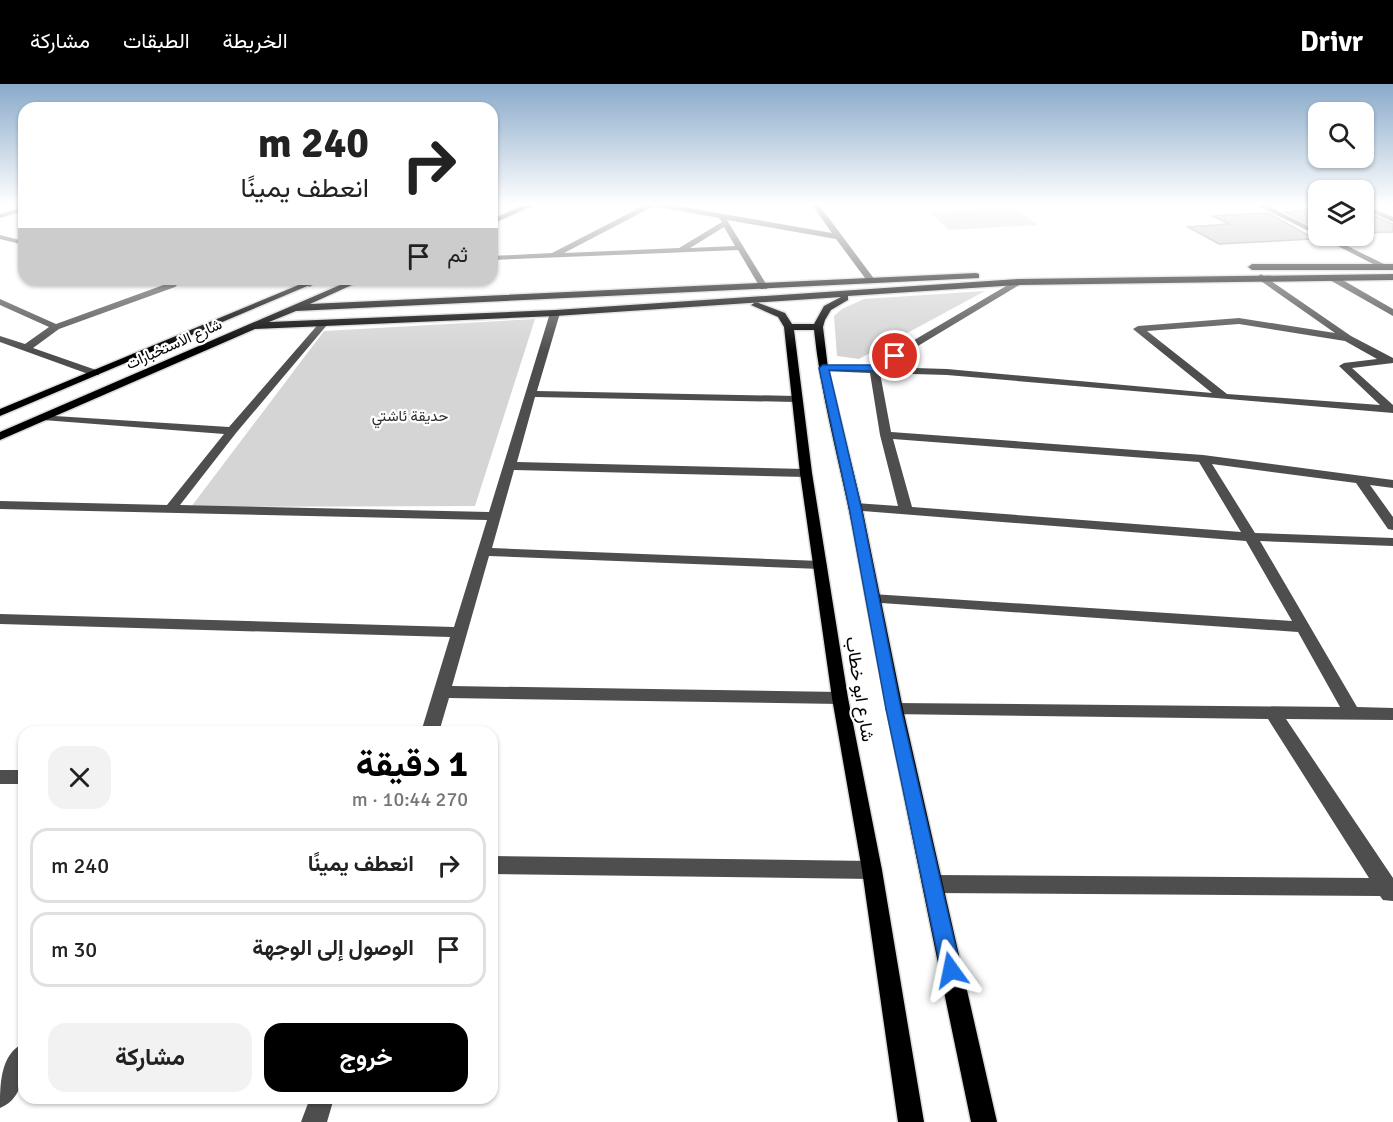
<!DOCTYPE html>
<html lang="ar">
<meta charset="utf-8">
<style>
:root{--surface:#fff;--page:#f2f2f2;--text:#222;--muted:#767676;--line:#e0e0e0;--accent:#000}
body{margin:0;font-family:Signika,Vazirmatn,sans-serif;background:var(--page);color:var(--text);direction:rtl;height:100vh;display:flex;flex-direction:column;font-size:22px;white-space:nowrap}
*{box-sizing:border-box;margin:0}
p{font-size:20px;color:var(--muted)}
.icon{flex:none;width:33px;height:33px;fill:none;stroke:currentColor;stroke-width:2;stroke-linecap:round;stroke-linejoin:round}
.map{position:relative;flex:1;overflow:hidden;direction:ltr}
.sheet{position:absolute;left:18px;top:642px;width:480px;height:378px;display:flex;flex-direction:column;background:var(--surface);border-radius:18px;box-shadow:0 2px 4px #0004;direction:rtl}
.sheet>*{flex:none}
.top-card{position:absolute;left:18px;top:18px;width:480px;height:183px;border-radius:18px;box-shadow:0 2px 4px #0004;direction:rtl;background:#fff;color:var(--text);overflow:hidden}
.tools{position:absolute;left:1308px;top:18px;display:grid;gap:12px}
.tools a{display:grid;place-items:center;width:66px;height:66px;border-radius:12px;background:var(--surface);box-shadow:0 2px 4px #0004;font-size:30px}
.pin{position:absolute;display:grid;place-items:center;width:51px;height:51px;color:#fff;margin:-26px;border:3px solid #fff;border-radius:50%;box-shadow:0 2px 6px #0007}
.me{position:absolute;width:66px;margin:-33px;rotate:348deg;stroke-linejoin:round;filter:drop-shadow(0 0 4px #0008)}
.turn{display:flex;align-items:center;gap:21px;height:126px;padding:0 30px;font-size:27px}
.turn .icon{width:78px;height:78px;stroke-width:2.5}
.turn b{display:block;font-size:42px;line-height:51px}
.then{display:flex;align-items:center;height:57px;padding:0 30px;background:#0003;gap:12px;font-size:22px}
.round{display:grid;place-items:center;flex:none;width:63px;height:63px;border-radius:18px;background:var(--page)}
.overview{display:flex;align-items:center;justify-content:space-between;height:102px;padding:0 30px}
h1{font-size:36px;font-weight:700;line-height:45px;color:var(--accent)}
.action{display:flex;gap:12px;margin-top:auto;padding:12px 30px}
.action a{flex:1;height:69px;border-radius:18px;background:var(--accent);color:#fff;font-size:24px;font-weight:700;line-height:69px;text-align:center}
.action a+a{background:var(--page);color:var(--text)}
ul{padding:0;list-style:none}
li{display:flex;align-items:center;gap:18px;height:75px;margin:0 12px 9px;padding:0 18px;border:3px solid var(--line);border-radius:18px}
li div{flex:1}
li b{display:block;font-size:22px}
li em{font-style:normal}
header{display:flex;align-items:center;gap:36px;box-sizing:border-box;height:84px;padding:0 30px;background:var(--accent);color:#fff}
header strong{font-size:28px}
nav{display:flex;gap:33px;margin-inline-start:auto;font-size:21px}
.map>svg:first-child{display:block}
.green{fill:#d5d5d5}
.building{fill:#bebebe;stroke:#929292;stroke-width:1.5}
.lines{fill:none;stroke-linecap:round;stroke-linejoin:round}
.major-casing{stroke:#dbdbdb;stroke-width:3}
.minor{fill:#4e4e4e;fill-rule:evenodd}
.major{fill:#000;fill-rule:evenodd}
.route{fill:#1a73e8;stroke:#114b97;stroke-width:1.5}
.labels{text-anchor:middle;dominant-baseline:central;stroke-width:4.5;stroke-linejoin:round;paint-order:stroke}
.far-street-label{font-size:15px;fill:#000;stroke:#fff}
.far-park-label{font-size:15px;fill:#2c2c2c;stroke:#fff}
.street-label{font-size:18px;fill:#000;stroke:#fff}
</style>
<header>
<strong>Drivr</strong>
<nav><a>الخريطة</a><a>الطبقات</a><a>مشاركة</a></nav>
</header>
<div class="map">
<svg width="1393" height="1038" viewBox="0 0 1393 1038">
<rect width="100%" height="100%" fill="#fff"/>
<!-- green -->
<g class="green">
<path d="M1015,124L1038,141L949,146L930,129Z"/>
<path d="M985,207L859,275L837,272L834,232L842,225L864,215Z"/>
<path d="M535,235L475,422L191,423L324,247Z"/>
</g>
<!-- building -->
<g class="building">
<path d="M1318,126V145L1285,128Z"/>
<path d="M1364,127L1393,140V148L1364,149Z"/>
<path d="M1268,129L1315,155L1219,160L1188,143L1229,140L1213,132Z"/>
</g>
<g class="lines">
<defs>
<g id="major">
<path d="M492,121H501L492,126Z"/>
<path d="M524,121H534L492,140V135Z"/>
<path d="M1393,180V186H1252L1248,183L1252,180Z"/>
<path d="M976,189L979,190V194L296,227L269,238L555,226L1018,195L1393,190V196L1018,201L848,212V216L831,226L825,236L823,243L828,284L862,423L903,625L997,1038H971C930,841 889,644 853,446C840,379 821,314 814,246H794L812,389L848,614L882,786L924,1038H898L862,786L832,614L800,389L784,243L778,233L751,221L756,218L785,229L792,240H814L824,222L841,213L555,232L255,245L0,356V348L354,195H365L310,220Z"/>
<path d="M313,195H324L0,332V325Z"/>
</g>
</defs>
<!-- major casing -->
<use href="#major" class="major-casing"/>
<!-- minor -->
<g class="minor">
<path d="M645,121H672L832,149L812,121H819L875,196L868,198L836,155L727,136L768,203L767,205H761L738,166L492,176V172L552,169ZM654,122L719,134L722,138L679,164L564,169ZM724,143L735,162L690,164Z"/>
<path d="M1257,121H1266L1318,147V152H1327L1390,183L1383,185Z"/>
<path d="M1364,121L1393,133V138L1364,125Z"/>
<path d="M24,123V127L0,134V130Z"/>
<path d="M0,151L24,157V161L0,155Z"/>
<path d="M1261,190L1351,252L1393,274V279L1352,284L1393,321V329L947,291L880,289L891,348L1203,371L1393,396V404L1370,401L1393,433V446L1388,445L1356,399L1212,380L1255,449L1393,454V462L1260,457L1357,623L1393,624V636L1286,635L1393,794V817L1383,816L1380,812L932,809L925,807L922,800L925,793L932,791L1369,794L1268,635L888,630L885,625L888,620L894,619L1340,623L1298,548L867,518L865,515L872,510L1292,537L1246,457L850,426L848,423L855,419L898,422L880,351L870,289L823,287L818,284L823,281L870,282L1018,195L1021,196V200L883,283L947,285L1212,309L1133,245L1138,242L1239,234L1335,249L1258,195L1257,193ZM1239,240L1345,257L1377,275L1344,279L1339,282L1380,321L1227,310L1147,247ZM893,355L1199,378L1241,448L912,423Z"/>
<path d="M1328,191H1334L1393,225V232L1328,195Z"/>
<path d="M174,195L181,197L175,203L59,245L33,264L99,287V291H91L0,258V252L25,260L49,243L0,221V215L56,240L169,199Z"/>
<path d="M292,195H304L314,200L310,203Z"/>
<path d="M555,226L560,229L537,307L796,312L801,315L796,318L535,313L517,378L806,385L812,389L806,393L514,386L492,464L820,477L827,481L820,485L489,472L452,602L840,608L846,610L848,614L846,618L840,620L449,614L439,648H421L450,553L0,540V530L454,543L487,436L0,425V417L167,421L224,350L43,336L39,335V331L229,343L321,237L324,236L329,239L327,241L236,349L180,421L489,428L550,229Z"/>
<rect x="0" y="686" width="24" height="14"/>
<path d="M492,772L872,777L879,780L882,786L879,792L872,795L492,790Z"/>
<path d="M24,959C24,982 26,1014 0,1024C0,1001 0,970 24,959Z"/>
<path d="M310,1014H334L327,1038H301Z"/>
</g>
<!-- major -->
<use href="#major" class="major"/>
</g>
<!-- sky -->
<linearGradient id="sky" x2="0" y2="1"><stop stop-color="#89aaca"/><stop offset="0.45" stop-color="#fff"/><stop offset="1" stop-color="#fff" stop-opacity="0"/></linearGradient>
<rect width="1393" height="267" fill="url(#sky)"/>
<!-- route -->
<path class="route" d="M895,269L898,270V274L874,287L829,286L861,423L901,625L961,886L958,893L951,896L944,893L941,886L886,625L849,423L819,284L823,281H872Z"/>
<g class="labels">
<!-- far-street labels -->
<g class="far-street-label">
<text transform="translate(174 260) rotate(-24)">شارع الاستخبارات</text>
</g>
<!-- far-park labels -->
<g class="far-park-label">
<text x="410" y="332">حديقة ئاشتي</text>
</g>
<!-- street labels -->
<g class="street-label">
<text transform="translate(860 605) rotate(81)">شارع ابو خطاب</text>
</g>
</g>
</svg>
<div class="tools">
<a><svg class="icon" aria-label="search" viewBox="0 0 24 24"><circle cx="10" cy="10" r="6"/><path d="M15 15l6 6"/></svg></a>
<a><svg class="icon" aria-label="layers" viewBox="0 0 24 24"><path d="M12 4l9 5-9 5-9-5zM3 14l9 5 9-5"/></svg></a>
</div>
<div class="pin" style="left:895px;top:272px;background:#d93025"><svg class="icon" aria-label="arrive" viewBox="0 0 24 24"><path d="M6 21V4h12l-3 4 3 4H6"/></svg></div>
<svg class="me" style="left:951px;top:886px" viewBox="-20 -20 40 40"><path d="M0-17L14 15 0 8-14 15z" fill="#1a73e8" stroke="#fff" stroke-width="4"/></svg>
<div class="top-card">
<div class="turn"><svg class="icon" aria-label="right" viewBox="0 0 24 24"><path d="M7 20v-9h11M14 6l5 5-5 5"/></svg><div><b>240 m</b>انعطف يمينًا</div></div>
<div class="then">ثم<svg class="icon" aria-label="arrive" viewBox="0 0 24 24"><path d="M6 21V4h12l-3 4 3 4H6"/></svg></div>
</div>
<section class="sheet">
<div class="overview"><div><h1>1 دقيقة</h1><p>270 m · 10:44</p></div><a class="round"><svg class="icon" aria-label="close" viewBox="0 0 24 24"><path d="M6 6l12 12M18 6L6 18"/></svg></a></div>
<ul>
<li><svg class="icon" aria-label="right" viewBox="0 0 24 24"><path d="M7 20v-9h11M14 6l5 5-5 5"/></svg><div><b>انعطف يمينًا</b></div><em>240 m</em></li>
<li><svg class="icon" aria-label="arrive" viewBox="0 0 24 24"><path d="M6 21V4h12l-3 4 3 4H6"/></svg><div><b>الوصول إلى الوجهة</b></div><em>30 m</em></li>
</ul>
<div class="action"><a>خروج</a><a>مشاركة</a></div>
</section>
</div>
